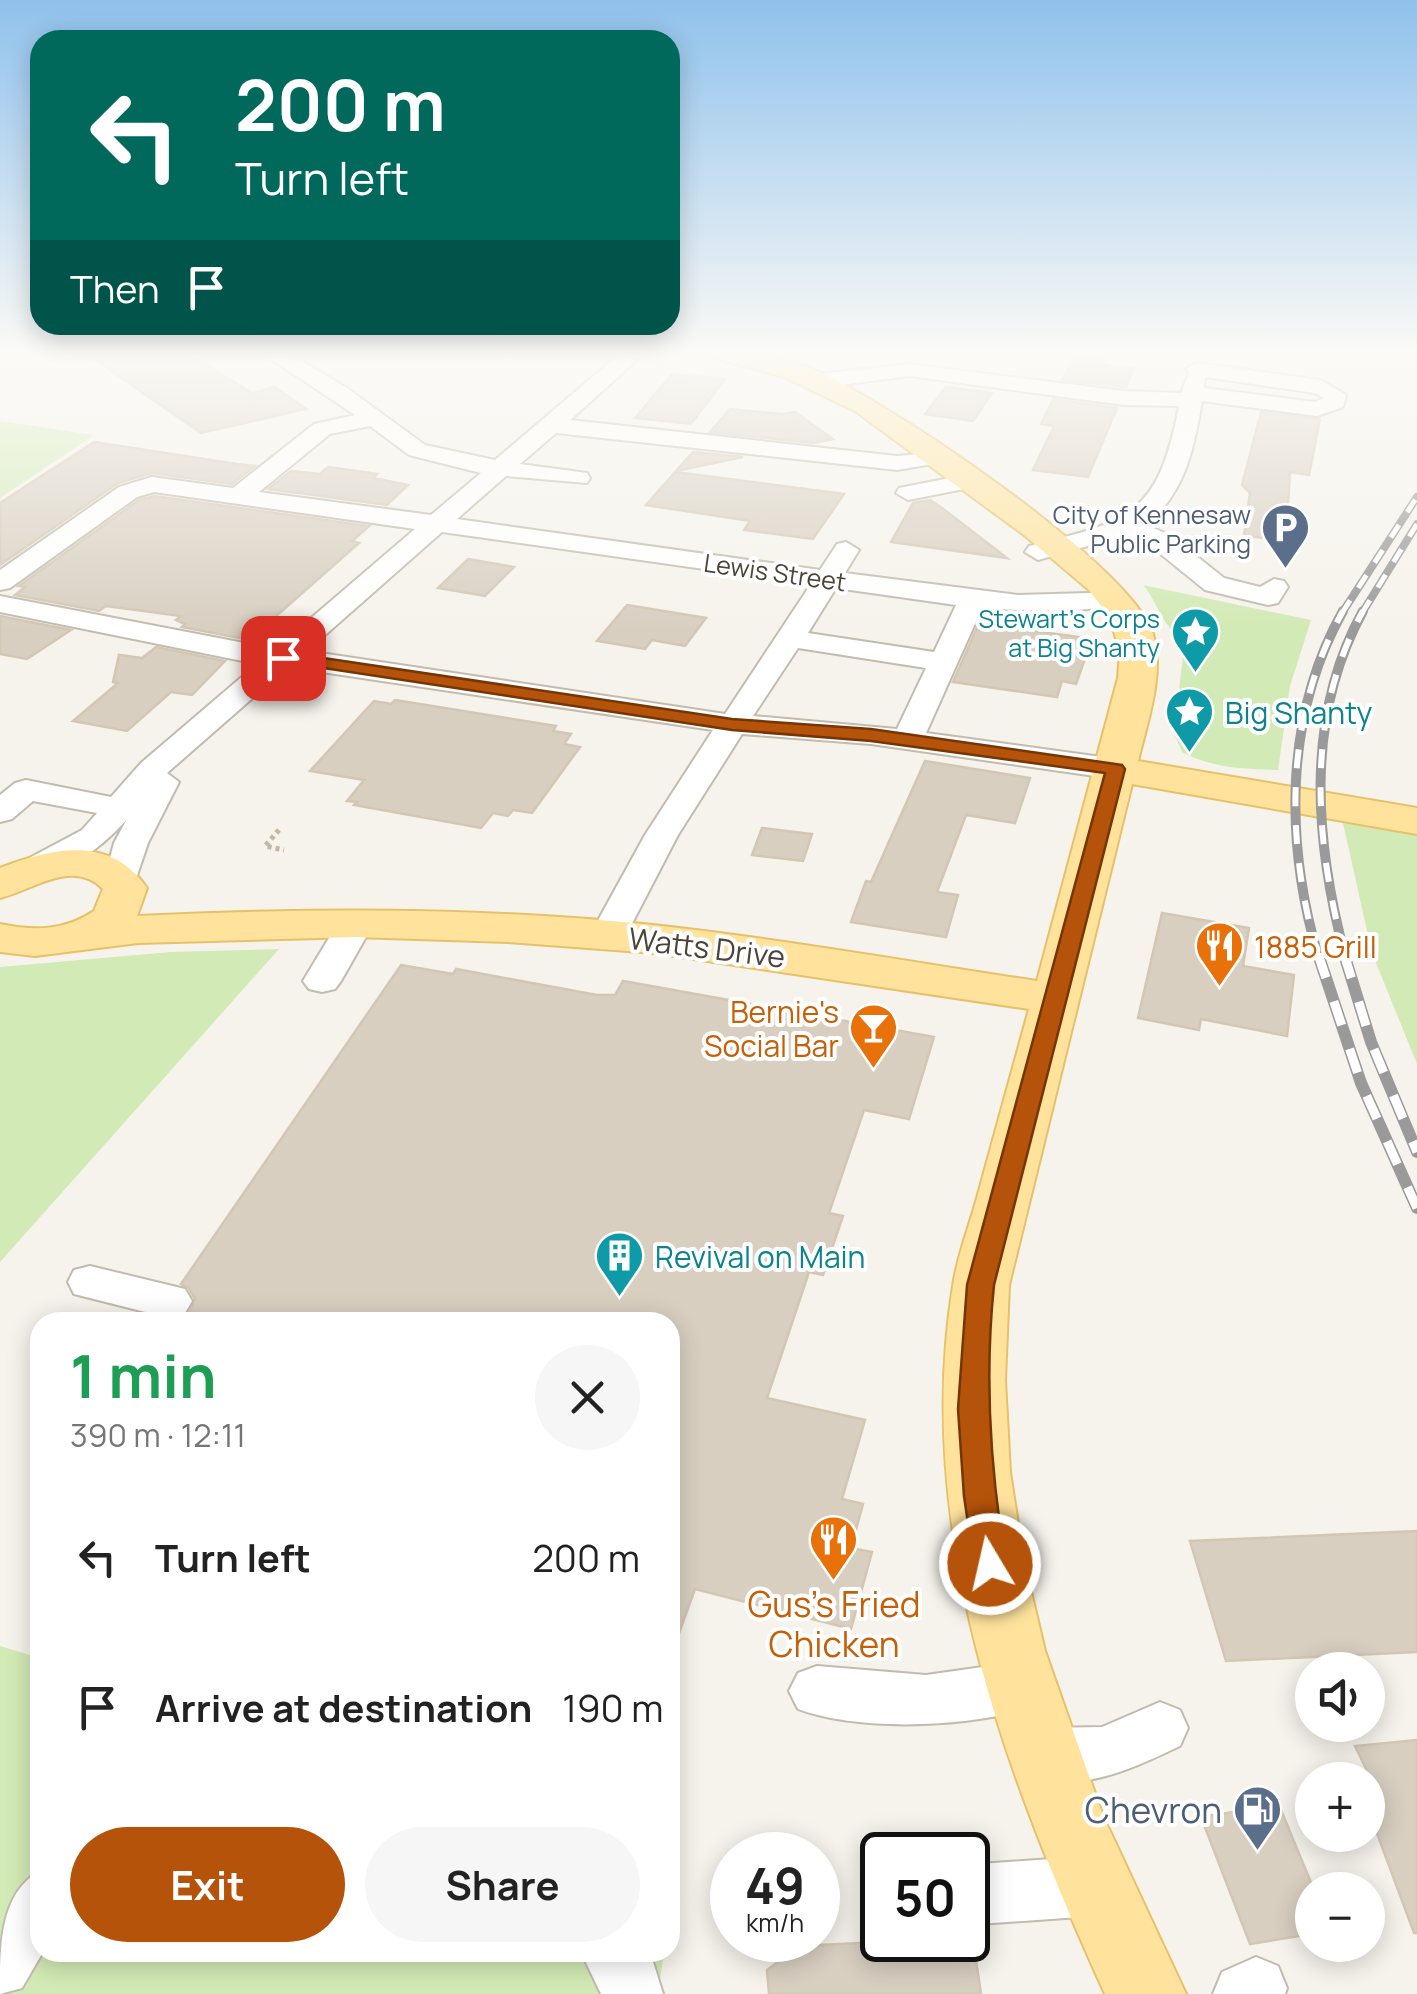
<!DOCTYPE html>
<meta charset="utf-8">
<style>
:root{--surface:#fff;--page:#f6f6f6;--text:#222;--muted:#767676;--accent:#b45309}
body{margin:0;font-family:Manrope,sans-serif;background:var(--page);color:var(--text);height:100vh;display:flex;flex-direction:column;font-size:38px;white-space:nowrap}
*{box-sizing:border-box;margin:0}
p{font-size:32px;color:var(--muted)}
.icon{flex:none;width:55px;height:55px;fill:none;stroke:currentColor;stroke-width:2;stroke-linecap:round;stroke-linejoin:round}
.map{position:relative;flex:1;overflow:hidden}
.details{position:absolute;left:30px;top:1312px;width:650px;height:650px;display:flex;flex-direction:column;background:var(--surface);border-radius:30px;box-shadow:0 5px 25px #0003}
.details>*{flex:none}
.banner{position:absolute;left:30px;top:30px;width:650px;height:305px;border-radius:30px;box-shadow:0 5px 25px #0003;background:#00695c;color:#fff;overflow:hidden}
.controls{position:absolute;left:1295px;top:1652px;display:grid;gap:20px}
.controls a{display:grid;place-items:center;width:90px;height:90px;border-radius:50%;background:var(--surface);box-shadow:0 5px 25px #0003;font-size:50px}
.speed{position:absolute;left:710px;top:1832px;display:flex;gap:20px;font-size:50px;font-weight:700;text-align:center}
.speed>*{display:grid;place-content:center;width:130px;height:130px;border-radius:50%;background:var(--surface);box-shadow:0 5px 25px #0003;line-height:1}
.speed small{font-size:25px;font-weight:400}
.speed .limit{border:5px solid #111;border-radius:15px;background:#fff;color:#111}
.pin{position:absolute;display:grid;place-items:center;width:85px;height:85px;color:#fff;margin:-42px;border-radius:20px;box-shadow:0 5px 15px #0006}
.me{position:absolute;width:110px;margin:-55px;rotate:351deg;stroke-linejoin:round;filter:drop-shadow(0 0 8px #0008)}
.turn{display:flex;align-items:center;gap:35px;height:210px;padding:0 40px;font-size:45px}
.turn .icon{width:130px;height:130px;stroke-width:2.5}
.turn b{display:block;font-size:70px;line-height:85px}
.then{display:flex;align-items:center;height:95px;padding:0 40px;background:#0003;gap:20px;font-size:38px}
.round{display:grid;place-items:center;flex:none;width:105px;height:105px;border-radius:52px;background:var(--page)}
.headline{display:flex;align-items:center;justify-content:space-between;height:170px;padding:0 40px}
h1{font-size:60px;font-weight:700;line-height:75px;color:#1e9e55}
.primary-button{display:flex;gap:20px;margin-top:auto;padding:20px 40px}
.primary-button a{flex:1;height:115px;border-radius:60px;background:var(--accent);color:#fff;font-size:40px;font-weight:700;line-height:115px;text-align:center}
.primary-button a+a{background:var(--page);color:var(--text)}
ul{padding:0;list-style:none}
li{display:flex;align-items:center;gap:30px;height:150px;padding:0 40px}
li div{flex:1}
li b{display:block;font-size:38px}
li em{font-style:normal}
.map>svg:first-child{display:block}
.green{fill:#d2eab5}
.building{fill:#d8cfc1;stroke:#d3c7b4;stroke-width:2.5}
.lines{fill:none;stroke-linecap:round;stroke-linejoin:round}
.minor-casing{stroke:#c2bbae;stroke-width:4}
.major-casing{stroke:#e6c16a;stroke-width:4}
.path{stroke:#c4b79f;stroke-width:5;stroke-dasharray:4 4;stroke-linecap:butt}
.minor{fill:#fff;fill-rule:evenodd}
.major{fill:#ffe39c;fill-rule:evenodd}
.rail-far2-casing{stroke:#9a9a9a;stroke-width:8}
.rail-far1-casing{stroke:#9a9a9a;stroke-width:10}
.rail-casing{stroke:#9a9a9a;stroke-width:12}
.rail-far2{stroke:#fff;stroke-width:5;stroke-dasharray:15;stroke-linecap:butt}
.rail-far1{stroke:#fff;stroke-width:6;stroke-dasharray:19;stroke-linecap:butt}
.rail{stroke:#fff;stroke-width:9;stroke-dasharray:25;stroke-linecap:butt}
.route{fill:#b45309;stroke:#753606;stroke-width:2.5}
.labels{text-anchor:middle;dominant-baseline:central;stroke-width:8;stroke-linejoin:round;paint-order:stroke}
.far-service-label{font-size:25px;fill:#4e5e75;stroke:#fff;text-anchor:end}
.far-street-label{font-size:25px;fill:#4b4439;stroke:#fff}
.far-culture-label{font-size:25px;fill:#0d838f;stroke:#fff;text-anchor:end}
.culture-label{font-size:30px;fill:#0d838f;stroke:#fff;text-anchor:start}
.food-label{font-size:30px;fill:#c56008;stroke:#fff;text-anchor:start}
.street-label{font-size:30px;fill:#4b4439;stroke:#fff}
.near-food-label{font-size:35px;fill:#c56008;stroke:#fff}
.near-service-label{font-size:35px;fill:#4e5e75;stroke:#fff;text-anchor:end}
</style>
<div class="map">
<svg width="1417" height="1994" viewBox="0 0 1417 1994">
<rect width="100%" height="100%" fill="#f6f3ec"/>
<!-- green -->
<g class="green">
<path d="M0,421L94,435L0,498Z"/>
<path d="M1143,585L1311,620L1290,686L1278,770C1245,769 1211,768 1182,752L1174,733L1185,639C1160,626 1161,607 1143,585Z"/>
<path d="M1343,823L1417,835V1064L1372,953Z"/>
<path d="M279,949L0,1262V967L171,952Z"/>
<path d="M0,1646L40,1658V1952L664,1953L658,1994H0Z"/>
</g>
<!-- building -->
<g class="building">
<path d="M82,351H184L252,393L275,387L306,409L201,433Z"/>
<path d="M1075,354L1105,356L1104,365L1134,368L1126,387L1063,380Z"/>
<path d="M672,374L725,379L691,424L635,418Z"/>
<path d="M946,387L992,393L973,421L925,414Z"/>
<path d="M1053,399L1117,408L1088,477L1033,470L1054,426L1041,424Z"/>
<path d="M730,409L783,414L795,412L833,439L813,443L710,432Z"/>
<path d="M1261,412L1320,419L1309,475L1290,472L1286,540L1244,536L1250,493L1242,485Z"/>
<path d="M94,442L237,464L255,466L232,484L152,473L118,483L0,565V503Z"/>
<path d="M693,452L743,457L676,471Z"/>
<path d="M328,467L377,474L373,478L408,485L387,505L268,489L291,471L320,474Z"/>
<path d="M675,472L844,494L813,539L744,530L750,521L646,505Z"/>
<path d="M154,496L369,526L352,541L359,543L249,640L182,627L185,624L176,620L181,616L106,606L99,611L15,595L25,587L19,586L139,500Z"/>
<path d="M930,500L942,508L1007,558L891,542L913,503Z"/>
<path d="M468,559L514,567L485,596L438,588Z"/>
<path d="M627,605L706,618L685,646L652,640L645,649L597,641Z"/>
<path d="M0,616L71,630L27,659L0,654Z"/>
<path d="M979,623L1092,639L1076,684L1062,681L1057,697L953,682Z"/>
<path d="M156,647L225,661L192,695L171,692L127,731L73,721L118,683L113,682L119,655L142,658Z"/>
<path d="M395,700L556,726L553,731L571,734L564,744L580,747L532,813L513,810L508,816L493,813L481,828L354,805L357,802L347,801L364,780L310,771L374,701L391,704Z"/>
<path d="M925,761L1030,778L1015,823L966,815L937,892L958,895L946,937L851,922L866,881L871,882Z"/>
<path d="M762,828L812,834L803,861L752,855Z"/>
<path d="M1162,913L1249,928L1243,966L1294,975L1287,1036L1201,1019L1199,1030L1138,1018Z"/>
<path d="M401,965L453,974L456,969L597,995H615L623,981L934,1037L909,1119L864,1110L829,1213L843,1216L823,1275L809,1272L767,1398L865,1420L842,1499L863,1504L851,1548L872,1552L851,1629L695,1589L674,1647H670V1322H154L157,1319L170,1322L188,1315L195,1299L188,1287L181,1284Z"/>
<path d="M1417,1531V1652L1226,1661L1190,1541Z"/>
<path d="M1417,1740V1933H1414L1368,1809L1370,1777L1355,1746Z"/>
<path d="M1279,1805L1312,1885V1934L1250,1944L1201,1817Z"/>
<path d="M920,1940H973L981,1994H769L767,1970L799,1946Z"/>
</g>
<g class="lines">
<defs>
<g id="minor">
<path d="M259,351H285L347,388L425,445L495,460L623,351H647L570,420L897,456L944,452L948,457L944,462L897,470L556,433L520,464L587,473L590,478L587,483L506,476L457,519L820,570L837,544L846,542L859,550L845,573L1018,595L1123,592L1127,598C1111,616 1008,610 982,608L926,733L1116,759L1127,762L1132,769L1127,776L1116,779L871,744L742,734L678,835L626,935L621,943L608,946L595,943L590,935L645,835L713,730L288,667L167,773L179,782L148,843L133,887L121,890L109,887L104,880L114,843L127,819C106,844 54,886 20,877L15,870L20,863L82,830L97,813L33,801L12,819L0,822V795L15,783L26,780L111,797L141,763L257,664L0,612V596L275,649L415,529L154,492L137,497L10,588L0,590V570L119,487L152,477L233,488L314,424L355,415ZM370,426L409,455L481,473L431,515L259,492L330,434ZM442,532L811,584L725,714L307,651ZM836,588L956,605L934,652L808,633ZM798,648L926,668L897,729L753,716Z"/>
<path d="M1197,363L1321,380L1346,395L1343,407L1317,416L1202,401C1194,449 1185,493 1146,525L1170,535L1224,578L1260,587L1274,579L1284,581L1288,587L1278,603L1268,605L1205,590L1152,547L1127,535L1038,560L1025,552L1029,546C1130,521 1158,516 1179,406L1124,405L909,376L819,388L808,381L819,374L909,364L1124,391L1181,393L1189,373L1186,369ZM1205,377L1315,393L1324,398L1315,402L1204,388Z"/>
<path d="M970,474L979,476L982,481L979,486L908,500L896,493L899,488Z"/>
<path d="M356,912L369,915L374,923L341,981L335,989L322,992L309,989L303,981L338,923L343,915Z"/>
<path d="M90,1266L185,1289L192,1301L185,1313L169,1318L74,1294L68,1282L74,1270Z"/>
<path d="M1018,1662L1037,1669L1045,1687L1037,1705C976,1728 859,1732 798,1709L789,1691L798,1673L817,1666L926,1675Z"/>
<path d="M1160,1702L1180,1710L1188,1728L1180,1746C1127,1771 1078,1795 1020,1773L1012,1754L1020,1735L1040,1728L1102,1727Z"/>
<path d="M1094,1856L1115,1865L1124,1886L1115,1907L1094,1916L979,1924L968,1919V1869L979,1864Z"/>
<path d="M40,1871V1952H43L22,1988L0,1994C0,1945 0,1893 40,1871Z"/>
<path d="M581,1952H650L663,1994H601Z"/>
<path d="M1256,1957L1278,1966L1287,1988L1285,1994H1213L1222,1972Z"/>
</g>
<path id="major" d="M706,351C739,351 770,354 802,365C874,390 1132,565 1153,634C1165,673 1147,723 1138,761L1417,808V834L1132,784L1009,1285L1005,1380L1010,1472L1024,1562L1045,1651L1103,1816L1186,1994H1105C1006,1776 913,1531 953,1286C957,1257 969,1227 977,1198C994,1135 1012,1072 1029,1009L654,953L508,942L356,937L138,943L35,956L0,952V924C34,931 65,931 94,911L103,889C73,858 33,890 0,898V868C53,847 111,835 147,888L137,916C309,908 482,907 653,925C781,939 909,962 1037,981L1118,678L1120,652L1110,618L1089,590L1024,535L855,411L784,377L710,357Z"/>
</defs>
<!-- minor casing -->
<use href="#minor" class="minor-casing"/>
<!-- major casing -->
<use href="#major" class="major-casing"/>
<!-- path -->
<path class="path" d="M279,830L265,846L284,850"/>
<!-- minor -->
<use href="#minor" class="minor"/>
<!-- major -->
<use href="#major" class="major"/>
<defs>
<g id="rail-far2">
<path d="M1342,613L1417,497"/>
<path d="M1362,613L1417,524"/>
</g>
<g id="rail-far1">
<path d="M1318,956C1285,842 1284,716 1343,611"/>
<path d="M1345,956C1315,842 1304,718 1363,611"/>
</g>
<g id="rail">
<path d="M1318,954L1361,1083L1417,1208"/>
<path d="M1344,954L1371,1042L1417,1152"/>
</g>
</defs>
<!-- rail-far2 casing -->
<use href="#rail-far2" class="rail-far2-casing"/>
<!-- rail-far1 casing -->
<use href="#rail-far1" class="rail-far1-casing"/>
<!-- rail casing -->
<use href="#rail" class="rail-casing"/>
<!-- rail-far2 -->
<use href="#rail-far2" class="rail-far2"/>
<!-- rail-far1 -->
<use href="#rail-far1" class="rail-far1"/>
<!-- rail -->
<use href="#rail" class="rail"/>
</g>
<!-- sky -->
<linearGradient id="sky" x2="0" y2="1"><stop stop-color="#8fc1ec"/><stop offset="0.56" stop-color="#fbfaf6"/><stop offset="1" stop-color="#fbfaf6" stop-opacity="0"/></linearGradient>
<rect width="1417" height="630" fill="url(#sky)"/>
<!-- route -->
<path class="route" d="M283,652L732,719L871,729L1122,765L1125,769L994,1285C984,1380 990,1470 1006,1564L1001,1573L990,1577L979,1573L974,1564L964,1496L958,1409L967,1285L1105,773L871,741L732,730L277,661V654Z"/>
<!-- icons -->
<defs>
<symbol id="parking-pin" viewBox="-11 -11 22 30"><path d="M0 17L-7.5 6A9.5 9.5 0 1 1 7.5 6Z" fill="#5c6f8a" stroke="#fff"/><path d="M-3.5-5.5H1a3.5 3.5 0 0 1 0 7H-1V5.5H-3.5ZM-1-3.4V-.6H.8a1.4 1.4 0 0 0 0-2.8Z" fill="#fff"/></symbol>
<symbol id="sight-pin" viewBox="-11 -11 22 30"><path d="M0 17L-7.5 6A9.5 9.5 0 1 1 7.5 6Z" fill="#0f9aa8" stroke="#fff"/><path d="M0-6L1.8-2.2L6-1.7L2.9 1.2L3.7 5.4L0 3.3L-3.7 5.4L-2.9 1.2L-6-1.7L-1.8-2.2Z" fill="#fff"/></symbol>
<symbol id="restaurant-pin" viewBox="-11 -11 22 30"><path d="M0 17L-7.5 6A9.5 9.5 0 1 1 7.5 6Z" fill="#e8710a" stroke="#fff"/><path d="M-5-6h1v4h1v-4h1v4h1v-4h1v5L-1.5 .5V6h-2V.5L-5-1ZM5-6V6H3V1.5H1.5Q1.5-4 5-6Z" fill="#fff"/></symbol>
<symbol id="bar-pin" viewBox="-11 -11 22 30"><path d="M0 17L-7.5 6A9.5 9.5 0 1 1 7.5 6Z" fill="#e8710a" stroke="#fff"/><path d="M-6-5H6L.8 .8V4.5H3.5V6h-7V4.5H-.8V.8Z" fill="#fff"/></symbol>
<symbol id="building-pin" viewBox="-11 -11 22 30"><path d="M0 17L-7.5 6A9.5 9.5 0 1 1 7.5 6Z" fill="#0f9aa8" stroke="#fff"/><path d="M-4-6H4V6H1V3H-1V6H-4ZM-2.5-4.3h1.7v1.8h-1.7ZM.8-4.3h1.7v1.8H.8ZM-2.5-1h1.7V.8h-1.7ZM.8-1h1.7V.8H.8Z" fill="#fff"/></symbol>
<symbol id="fuel-pin" viewBox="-11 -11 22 30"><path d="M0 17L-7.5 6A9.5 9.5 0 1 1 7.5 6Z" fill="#5c6f8a" stroke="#fff"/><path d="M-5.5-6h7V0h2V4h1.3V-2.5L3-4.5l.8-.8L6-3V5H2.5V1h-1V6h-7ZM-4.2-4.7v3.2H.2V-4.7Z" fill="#fff"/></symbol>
</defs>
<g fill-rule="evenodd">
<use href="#parking-pin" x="1258" y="500" width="55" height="75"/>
<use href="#sight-pin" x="1168" y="604" width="55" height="75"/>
<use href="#sight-pin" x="1162" y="684" width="55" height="75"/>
<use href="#restaurant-pin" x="1192" y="918" width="55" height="75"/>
<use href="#bar-pin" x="846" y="1000" width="55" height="75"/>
<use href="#building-pin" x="592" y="1228" width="55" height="75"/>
<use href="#restaurant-pin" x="806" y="1512" width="55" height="75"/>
<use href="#fuel-pin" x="1230" y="1782" width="55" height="75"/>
</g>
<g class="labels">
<!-- far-service labels -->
<g class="far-service-label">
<text x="1251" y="514">City of Kennesaw<tspan x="1251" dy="29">Public Parking</tspan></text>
</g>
<!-- far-street labels -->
<g class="far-street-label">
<text transform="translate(775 572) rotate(8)">Lewis Street</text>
</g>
<!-- far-culture labels -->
<g class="far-culture-label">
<text x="1160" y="618">Stewart's Corps<tspan x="1160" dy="29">at Big Shanty</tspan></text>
</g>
<!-- culture labels -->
<g class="culture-label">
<text x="1225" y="712">Big Shanty</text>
<text x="655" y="1256">Revival on Main</text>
</g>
<!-- food labels -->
<g class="food-label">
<text x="1254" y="946">1885 Grill</text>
<text x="839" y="1011" text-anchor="end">Bernie's<tspan x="839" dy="34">Social Bar</tspan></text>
</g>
<!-- street labels -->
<g class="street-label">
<text transform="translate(707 947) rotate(7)">Watts Drive</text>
</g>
<!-- near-food labels -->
<g class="near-food-label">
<text x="834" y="1604">Gus's Fried<tspan x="834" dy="40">Chicken</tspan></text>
</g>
<!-- near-service labels -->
<g class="near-service-label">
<text x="1222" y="1810">Chevron</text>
</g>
</g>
</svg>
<div class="controls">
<a><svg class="icon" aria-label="sound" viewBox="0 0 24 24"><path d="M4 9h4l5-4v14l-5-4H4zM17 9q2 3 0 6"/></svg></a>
<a>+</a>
<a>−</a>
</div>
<div class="speed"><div>49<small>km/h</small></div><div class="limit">50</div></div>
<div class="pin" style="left:283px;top:658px;background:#d93025"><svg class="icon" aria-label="arrive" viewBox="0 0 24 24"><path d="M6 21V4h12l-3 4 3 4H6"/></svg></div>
<svg class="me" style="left:990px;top:1564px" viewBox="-20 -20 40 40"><circle r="17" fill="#b45309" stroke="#fff" stroke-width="3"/><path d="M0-11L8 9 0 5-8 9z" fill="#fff"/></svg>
<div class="banner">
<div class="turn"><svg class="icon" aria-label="left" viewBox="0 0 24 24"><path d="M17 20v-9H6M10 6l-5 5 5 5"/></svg><div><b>200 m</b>Turn left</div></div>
<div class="then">Then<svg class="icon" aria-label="arrive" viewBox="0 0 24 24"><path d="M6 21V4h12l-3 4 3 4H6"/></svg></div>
</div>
<section class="details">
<div class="headline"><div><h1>1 min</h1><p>390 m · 12:11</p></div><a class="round"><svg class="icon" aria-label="close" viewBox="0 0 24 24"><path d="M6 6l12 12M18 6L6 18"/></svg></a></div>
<ul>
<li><svg class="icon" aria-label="left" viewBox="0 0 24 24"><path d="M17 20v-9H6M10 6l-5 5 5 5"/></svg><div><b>Turn left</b></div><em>200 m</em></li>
<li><svg class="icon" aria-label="arrive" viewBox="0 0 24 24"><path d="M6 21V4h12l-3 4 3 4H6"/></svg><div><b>Arrive at destination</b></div><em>190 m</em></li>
</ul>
<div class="primary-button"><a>Exit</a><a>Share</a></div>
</section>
</div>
